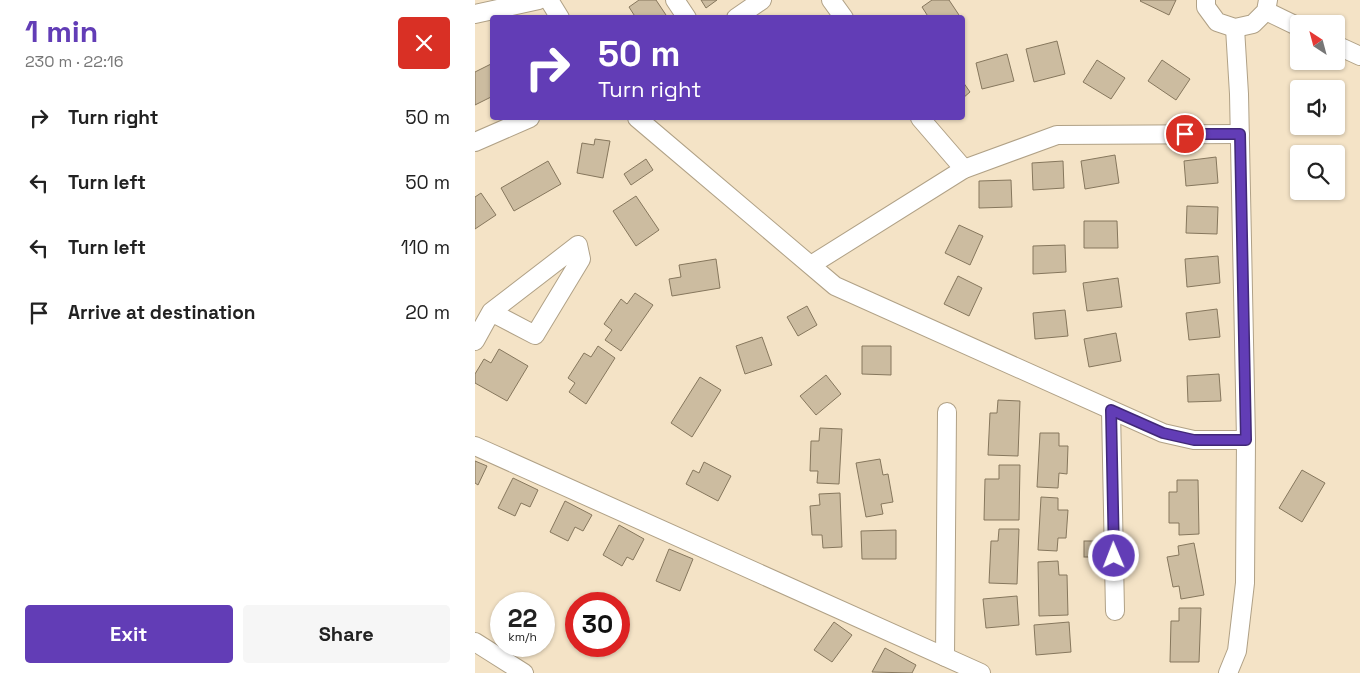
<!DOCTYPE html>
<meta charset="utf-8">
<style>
:root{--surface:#fff;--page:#f6f6f6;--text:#222;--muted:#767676;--accent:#623db6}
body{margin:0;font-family:"Space Grotesk",sans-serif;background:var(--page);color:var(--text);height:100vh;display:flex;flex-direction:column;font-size:19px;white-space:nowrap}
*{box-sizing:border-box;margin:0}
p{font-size:16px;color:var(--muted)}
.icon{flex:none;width:28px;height:28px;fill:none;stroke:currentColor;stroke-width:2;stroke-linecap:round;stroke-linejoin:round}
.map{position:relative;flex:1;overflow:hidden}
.side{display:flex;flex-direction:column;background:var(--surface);width:475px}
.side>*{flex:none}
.hud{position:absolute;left:15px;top:15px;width:475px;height:105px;border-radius:5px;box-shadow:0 1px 4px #0004;background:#623db6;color:#fff;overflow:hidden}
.needle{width:32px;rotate:324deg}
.tools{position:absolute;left:815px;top:15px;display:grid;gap:10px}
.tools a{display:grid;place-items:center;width:55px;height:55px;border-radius:5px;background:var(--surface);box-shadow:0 1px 4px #0004;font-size:25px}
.speed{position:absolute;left:15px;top:592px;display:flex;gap:10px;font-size:25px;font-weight:700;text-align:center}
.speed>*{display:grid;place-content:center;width:65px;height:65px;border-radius:50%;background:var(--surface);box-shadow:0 1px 4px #0004;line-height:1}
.speed small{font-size:12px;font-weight:400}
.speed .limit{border:8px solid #d22;background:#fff;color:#111}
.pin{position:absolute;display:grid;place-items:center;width:42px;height:42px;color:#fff;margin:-21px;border:2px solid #fff;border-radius:50%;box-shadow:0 1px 5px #0007}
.me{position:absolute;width:55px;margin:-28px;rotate:359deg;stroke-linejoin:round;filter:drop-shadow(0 0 4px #0008)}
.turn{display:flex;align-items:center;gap:18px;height:105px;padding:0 25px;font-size:22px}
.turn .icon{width:65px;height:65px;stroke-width:2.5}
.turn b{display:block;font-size:35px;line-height:42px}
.round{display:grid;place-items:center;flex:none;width:52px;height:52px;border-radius:5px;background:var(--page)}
.overview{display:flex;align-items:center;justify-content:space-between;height:85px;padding:0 25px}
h1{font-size:30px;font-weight:800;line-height:38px;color:var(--accent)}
.cta{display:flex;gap:10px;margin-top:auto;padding:10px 25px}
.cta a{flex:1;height:58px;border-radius:5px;background:var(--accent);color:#fff;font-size:20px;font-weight:800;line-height:58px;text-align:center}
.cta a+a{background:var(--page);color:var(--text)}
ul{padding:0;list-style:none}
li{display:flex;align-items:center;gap:15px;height:65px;padding:0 25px}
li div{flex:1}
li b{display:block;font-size:19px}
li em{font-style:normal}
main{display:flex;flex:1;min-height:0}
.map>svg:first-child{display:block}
.building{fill:#ccbca0;stroke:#86775d}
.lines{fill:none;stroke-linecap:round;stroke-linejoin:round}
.minor-casing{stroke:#b0a186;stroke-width:20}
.minor{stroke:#fff;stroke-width:18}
.route-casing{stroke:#402876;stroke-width:12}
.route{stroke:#623db6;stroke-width:9}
</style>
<main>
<section class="side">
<div class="overview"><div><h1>1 min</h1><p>230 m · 22:16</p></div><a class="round" style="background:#d93025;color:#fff"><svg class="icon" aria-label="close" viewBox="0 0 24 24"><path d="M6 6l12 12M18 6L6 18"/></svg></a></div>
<ul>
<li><svg class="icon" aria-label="right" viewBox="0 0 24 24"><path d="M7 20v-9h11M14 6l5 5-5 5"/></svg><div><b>Turn right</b></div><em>50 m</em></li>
<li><svg class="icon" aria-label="left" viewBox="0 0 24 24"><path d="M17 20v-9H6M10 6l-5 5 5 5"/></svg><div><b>Turn left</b></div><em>50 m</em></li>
<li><svg class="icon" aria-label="left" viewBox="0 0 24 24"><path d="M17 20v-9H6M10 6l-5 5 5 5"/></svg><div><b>Turn left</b></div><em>110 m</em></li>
<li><svg class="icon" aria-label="arrive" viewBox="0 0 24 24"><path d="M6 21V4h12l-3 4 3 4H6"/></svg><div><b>Arrive at destination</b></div><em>20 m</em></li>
</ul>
<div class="cta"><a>Exit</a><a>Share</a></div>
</section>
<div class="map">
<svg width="885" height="673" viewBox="0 0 885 673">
<rect width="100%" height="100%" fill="#f4e3c6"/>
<!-- building -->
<g class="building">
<path d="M164,0H181L193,18H161L154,7Z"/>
<path d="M226,0H242L231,8Z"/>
<path d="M457,0H474L486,18H454L447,7Z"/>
<path d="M666,0H701L694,15L665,1Z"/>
<path d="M582,41L590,74L559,82L551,49Z"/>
<path d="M532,54L539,81L507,89L501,63Z"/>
<path d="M622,60L650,78L636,99L608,82Z"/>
<path d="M687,60L715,79L701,100L673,81Z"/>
<path d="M18,63V96L0,105V72Z"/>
<path d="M488,82L495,92L488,98Z"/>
<path d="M120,139L135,141L128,178L102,173L107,143L119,145Z"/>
<path d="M640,155L644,183L610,189L606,161Z"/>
<path d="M741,157L743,183L711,186L709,161Z"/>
<path d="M171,159L178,170L156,185L149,174Z"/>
<path d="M73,161L86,184L39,211L26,188Z"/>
<path d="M588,161L589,188L558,190L557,163Z"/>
<path d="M536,180L537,207L504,208V181Z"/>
<path d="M6,193L21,215L0,229V197Z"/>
<path d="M161,196L184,230L161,246L138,211Z"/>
<path d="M712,206L743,207L742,234L711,233Z"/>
<path d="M609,221H642L643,248H609Z"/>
<path d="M484,225L508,236L495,265L470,253Z"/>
<path d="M590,245L591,272L558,274V246Z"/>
<path d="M743,256L745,283L712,287L710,259Z"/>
<path d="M241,259L245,288L197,296L194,279L206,277L204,265Z"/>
<path d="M483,276L507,288L494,316L469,304Z"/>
<path d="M643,278L647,307L612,311L608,283Z"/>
<path d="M160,293L178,305L146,351L130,340L137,330L129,324L146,299L152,304Z"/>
<path d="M332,306L342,325L323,336L312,317Z"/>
<path d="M742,309L745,337L714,340L711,313Z"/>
<path d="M590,310L593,336L560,339L558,313Z"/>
<path d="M641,333L646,361L614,367L609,339Z"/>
<path d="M287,337L297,365L270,374L261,346Z"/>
<path d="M123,346L140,358L111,404L94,392L100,383L93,378L109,353L116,357Z"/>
<path d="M387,346H416V375L387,374Z"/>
<path d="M24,349L53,366L32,401L0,383V374L9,359L16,363Z"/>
<path d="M744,374L746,401L713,402L712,376Z"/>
<path d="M351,375L366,394L341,415L325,396Z"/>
<path d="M225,377L246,390L217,437L196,423Z"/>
<path d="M523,400L545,401L543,456L513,455L515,413H522Z"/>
<path d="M345,428L367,429L364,484L342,483L343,471H335L336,441H344Z"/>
<path d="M565,433H584V446H593L592,474L584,473L583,488L562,487Z"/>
<path d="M405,459L408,475L413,474L418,502L406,504L408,514L391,517L381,463Z"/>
<path d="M0,461L12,466L3,485L0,483Z"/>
<path d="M229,462L256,476L243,501L211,484L218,470L224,473Z"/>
<path d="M524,465H545L544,520H509L510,479H524Z"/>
<path d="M827,470L850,483L827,522L804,508Z"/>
<path d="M38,478L63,490L55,507L46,503L40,516L23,508Z"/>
<path d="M702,480H723L724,534L704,535V523H694V492H702Z"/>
<path d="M365,493L367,547L348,548L347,535H337L335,506L345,505L344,494Z"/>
<path d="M566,497L583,498V510H593L591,538H583L582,551L563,550Z"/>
<path d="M90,501L117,515L108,531L100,527L93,541L75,532Z"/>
<path d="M144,525L169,539L158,560L152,557L147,566L128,555Z"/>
<path d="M524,529H544L542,584L514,583L516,541H523Z"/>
<path d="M421,530V559H387L386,531Z"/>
<rect x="609" y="541" width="15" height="16"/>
<path d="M719,543L729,595L706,599L704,586L698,587L692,557L704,555L703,546Z"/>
<path d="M194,549L218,559L205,591L181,581Z"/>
<path d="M583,561L584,575H592L593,615L564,616L563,562Z"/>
<path d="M542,596L544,625L511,628L508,599Z"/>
<path d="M704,608H726L724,662H695L696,621H704Z"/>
<path d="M359,622L377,635L357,662L339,650Z"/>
<path d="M594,622L596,652L561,655L559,625Z"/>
<path d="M410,648L441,665L437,673L397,672Z"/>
</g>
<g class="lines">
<defs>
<g id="minor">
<path d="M74,0L85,18"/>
<path d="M200,0L212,18"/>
<path d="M356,0L369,18"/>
<path d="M731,0V7L742,22L760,28L778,24L791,11L793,0"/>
<path d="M791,11L824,27"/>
<path d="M0,14L64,0"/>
<path d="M261,18L287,0"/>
<path d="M861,45L885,56"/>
<path d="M162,118L360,286L688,433L719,440H771"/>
<path d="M445,118L489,169"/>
<path d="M0,142L55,118"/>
<path d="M336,265L489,169L582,135L765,134"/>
<path d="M0,341L16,312L103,245L106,259L60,335L16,312"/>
<path d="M636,410L640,611"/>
<path d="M0,446L506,673"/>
<path d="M0,642L49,673"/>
<path d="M470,657L472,412"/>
<path d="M753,673L762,651L770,583L771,440L764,94L760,28"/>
</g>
</defs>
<!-- minor casing -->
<use href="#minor" class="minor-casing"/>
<!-- minor -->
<use href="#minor" class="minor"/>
</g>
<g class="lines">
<defs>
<path id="route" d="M639,556L636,410L688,433L719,440H771L765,134H710"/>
</defs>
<!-- route casing -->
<use href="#route" class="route-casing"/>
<!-- route -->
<use href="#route" class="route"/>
</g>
</svg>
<div class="tools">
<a><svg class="needle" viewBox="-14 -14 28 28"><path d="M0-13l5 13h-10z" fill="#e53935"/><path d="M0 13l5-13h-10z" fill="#767676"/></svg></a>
<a><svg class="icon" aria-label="sound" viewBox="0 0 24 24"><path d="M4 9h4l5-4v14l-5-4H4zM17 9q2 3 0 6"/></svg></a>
<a><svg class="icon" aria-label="search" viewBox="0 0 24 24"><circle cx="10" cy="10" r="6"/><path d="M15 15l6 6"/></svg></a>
</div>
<div class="speed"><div>22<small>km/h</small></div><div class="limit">30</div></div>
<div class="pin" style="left:710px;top:134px;background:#d93025"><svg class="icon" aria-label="arrive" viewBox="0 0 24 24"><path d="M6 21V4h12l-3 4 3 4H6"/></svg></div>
<svg class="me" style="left:639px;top:556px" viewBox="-20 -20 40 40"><circle r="17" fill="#623db6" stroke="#fff" stroke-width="3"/><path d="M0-11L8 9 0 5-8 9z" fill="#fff"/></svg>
<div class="hud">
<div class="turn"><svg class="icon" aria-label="right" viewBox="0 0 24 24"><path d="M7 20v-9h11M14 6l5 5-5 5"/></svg><div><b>50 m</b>Turn right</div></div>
</div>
</div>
</main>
